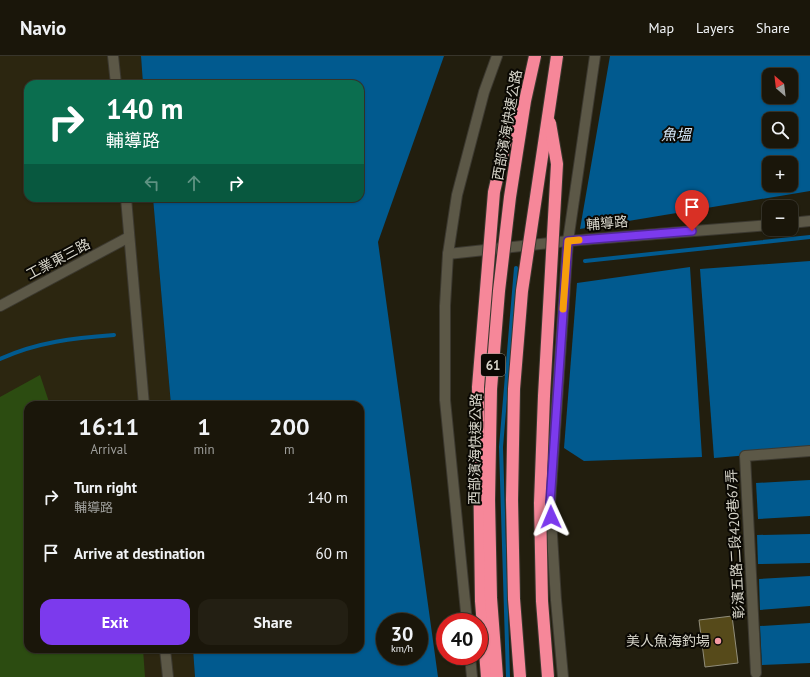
<!DOCTYPE html>
<meta charset="utf-8">
<style>
:root{--surface:#1a160a;--page:#231f13;--text:#f1f3f6;--muted:#9f9f9c;--line:#38352b;--accent:#7c3aed}
body{margin:0;font-family:"PT Sans","Noto Sans TC",sans-serif;background:var(--page);color:var(--text);height:100vh;display:flex;flex-direction:column;font-size:15px;white-space:nowrap}
*{box-sizing:border-box;margin:0}
p{font-size:13px;color:var(--muted)}
.icon{flex:none;width:22px;height:22px;fill:none;stroke:currentColor;stroke-width:2;stroke-linecap:round;stroke-linejoin:round}
.map{position:relative;flex:1;overflow:hidden}
.panel{position:absolute;left:24px;top:345px;width:340px;height:252px;display:flex;flex-direction:column;background:var(--surface);border-radius:12px;box-shadow:0 1px 3px #0004,0 0 0 1px var(--line)}
.panel>*{flex:none}
.top-card{position:absolute;left:24px;top:24px;width:340px;height:122px;border-radius:12px;box-shadow:0 1px 3px #0004,0 0 0 1px var(--line);background:#0b6e4f;color:#fff;overflow:hidden}
.needle{width:26px;rotate:332deg}
.tools{position:absolute;left:762px;top:12px;display:grid;gap:8px}
.tools a{display:grid;place-items:center;width:36px;height:36px;border-radius:8px;background:var(--surface);box-shadow:0 1px 3px #0004,0 0 0 1px var(--line);font-size:20px}
.speed{position:absolute;left:376px;top:557px;display:flex;gap:8px;font-size:20px;font-weight:700;text-align:center}
.speed>*{display:grid;place-content:center;width:52px;height:52px;border-radius:50%;background:var(--surface);box-shadow:0 1px 3px #0004,0 0 0 1px var(--line);line-height:1}
.speed small{font-size:10px;font-weight:400}
.speed .limit{border:6px solid #d22;background:#fff;color:#111}
.pin{position:absolute;display:grid;place-items:center;width:34px;height:34px;color:#fff;margin:-41px -17px;border-radius:50% 50% 50% 0;rotate:-45deg;box-shadow:0 0 4px #0007}
.pin .icon{rotate:45deg}
.me{position:absolute;width:44px;margin:-22px;rotate:359deg;stroke-linejoin:round;filter:drop-shadow(0 0 3px #0008)}
.turn{display:flex;align-items:center;gap:14px;height:84px;padding:0 16px;font-size:18px}
.turn .icon{width:52px;height:52px;stroke-width:2.5}
.turn b{display:block;font-size:28px;line-height:34px}
.lanes{display:flex;align-items:center;height:38px;padding:0 16px;background:#0003;justify-content:center;gap:20px;direction:ltr}
.lanes .off{opacity:.35}
.eta{display:flex;justify-content:space-evenly;align-items:center;height:68px;text-align:center}
.eta b{font-size:24px;font-weight:700;line-height:28px}
.primary-button{display:flex;gap:8px;margin-top:auto;padding:8px 16px}
.primary-button a{flex:1;height:46px;border-radius:12px;background:var(--accent);color:#fff;font-size:16px;font-weight:700;line-height:46px;text-align:center}
.primary-button a+a{background:var(--page);color:var(--text)}
ul{padding:0;list-style:none}
li{display:flex;align-items:center;gap:12px;height:56px;padding:0 16px}
li div{flex:1}
li b{display:block;font-size:15px}
li em{font-style:normal}
header{display:flex;align-items:center;gap:24px;box-sizing:border-box;height:56px;padding:0 20px;background:var(--surface);border-bottom:1px solid var(--line)}
header strong{font-size:19px}
nav{display:flex;gap:22px;margin-inline-start:auto;font-size:14px}
.map>svg:first-child{display:block}
.built{fill:#2c2610}
.green{fill:#2c4c11}
.water{fill:#015a8f;fill-rule:evenodd}
.lines{fill:none;stroke-linecap:round;stroke-linejoin:round}
.stream{stroke:#015a8f;stroke-width:4}
.building{fill:#564a1a;stroke:#918d7a}
.street-casing{stroke:#3c3930;stroke-width:12}
.secondary-casing{stroke:#3c3930;stroke-width:12}
.street{stroke:#5c5847;stroke-width:10}
.secondary{stroke:#5c5847;stroke-width:10}
.highway-bridge-casing{stroke:#3c3930;stroke-width:14;stroke-linecap:butt}
.highway-bridge{stroke:#f68799;stroke-width:12}
.route-casing{stroke:#51269a;stroke-width:10}
.route{stroke:#7c3aed;stroke-width:7}
.slow{stroke:#f59e0b;stroke-width:7}
.poi-dot{fill:#f49aa3;stroke:#0a0803;stroke-width:1.5}
.labels{text-anchor:middle;dominant-baseline:central;stroke-width:4;stroke-linejoin:round;paint-order:stroke}
.shield{fill:#0a0803;stroke:#9a988e;stroke-width:1}
.shield-label{font-size:13px;font-weight:bold;fill:#d7d5ca}
.street-label{font-size:14px;fill:#d7d5ca;stroke:#0a0803}
.poi-label{font-size:14px;fill:#d7d5ca;stroke:#0a0803;text-anchor:end}
.water-label{font-size:15px;font-style:italic;fill:#d3e4f4;stroke:#0a0803}
</style>
<header>
<strong>Navio</strong>
<nav><a>Map</a><a>Layers</a><a>Share</a></nav>
</header>
<div class="map">
<svg width="810" height="621" viewBox="0 0 810 621">
<rect width="100%" height="100%" fill="#221e0e"/>
<!-- built -->
<path class="built" d="M0,0H141L143,28H28V142H153L171,349H28V593H193L195,621H0Z"/>
<!-- green -->
<path class="green" d="M40,319L50,349H28V593H143L145,621H0V341Z"/>
<!-- water -->
<g class="water">
<path d="M141,0H444L378,186L438,621H195L193,593H360V349H171L153,142H360V28H143ZM385,566H419V600H385Z"/>
<path d="M610,0H810V135L580,173ZM769,19H791V41H769ZM769,63H791V85H769ZM769,107H791V129H769Z"/>
<path d="M810,205V394L714,402L700,213Z"/>
<path d="M690,211L702,401L584,405L564,392L577,227Z"/>
<path d="M810,424V460L758,463L756,427Z"/>
<path d="M810,478V507L758,508L757,479Z"/>
<path d="M810,520V550L760,554L759,523Z"/>
<path d="M810,567V607L762,609L760,570Z"/>
</g>
<g class="lines">
<!-- stream -->
<g class="stream">
<path d="M585,205L810,181"/>
<path d="M0,303C37,286 74,282 114,279"/>
<path d="M508,621L501,391L516,212"/>
</g>
</g>
<!-- building -->
<path class="building" d="M732,560L738,607L705,611L699,564Z"/>
<g class="lines">
<defs>
<g id="street">
<path d="M113,0L116,28"/>
<path d="M126,142L144,349"/>
<path d="M791,167L810,165"/>
<path d="M448,198L568,185L769,169"/>
<path d="M0,250L129,181"/>
<path d="M165,593L168,621"/>
<path d="M756,617L745,400L810,395"/>
</g>
<g id="secondary">
<path d="M467,566L445,344V250L448,198L457,139L484,36L497,0"/>
<path d="M470,600L472,621"/>
<path d="M563,621L556,544L550,447L568,185L595,0"/>
</g>
</defs>
<!-- street casing -->
<use href="#street" class="street-casing"/>
<!-- secondary casing -->
<use href="#secondary" class="secondary-casing"/>
<!-- street -->
<use href="#street" class="street"/>
<!-- secondary -->
<use href="#secondary" class="secondary"/>
<defs>
<g id="highway-bridge">
<path d="M487,621L481,545L478,331L494,136L506,84L519,57"/>
<path d="M497,621L491,542L489,444L491,333L499,235L510,141L525,45L535,0"/>
<path d="M520,621L514,543L512,444L514,333L522,235L557,0"/>
<path d="M548,621L542,545L540,447L544,340L557,108L550,67"/>
</g>
</defs>
<!-- highway-bridge casing -->
<use href="#highway-bridge" class="highway-bridge-casing"/>
<!-- highway-bridge -->
<use href="#highway-bridge" class="highway-bridge"/>
</g>
<g class="lines">
<defs>
<path id="route" d="M551,461L550,447L568,185L692,175"/>
</defs>
<!-- route casing -->
<use href="#route" class="route-casing"/>
<!-- route -->
<use href="#route" class="route"/>
<!-- slow -->
<path class="slow" d="M563,253L568,185L579,184"/>
</g>
<!-- markers -->
<circle class="poi-dot" cx="718" cy="585" r="4"/>
<g class="labels">
<!-- shield labels -->
<rect class="shield" x="481" y="298" width="24" height="22" rx="3"/>
<g class="shield-label">
<text x="493" y="309">61</text>
</g>
<!-- street labels -->
<g class="street-label">
<text transform="translate(507 69) rotate(-80)">西部濱海快速公路</text>
<text transform="translate(607 167) rotate(-5)">輔導路</text>
<text transform="translate(58 203) rotate(-28)">工業東三路</text>
<text transform="translate(475 393) rotate(-89)">西部濱海快速公路</text>
<text transform="translate(735 488) rotate(-93)">彰濱五路二段420巷67弄</text>
</g>
<!-- poi labels -->
<g class="poi-label">
<text x="710" y="585">美人魚海釣場</text>
</g>
<!-- water labels -->
<g class="water-label">
<text x="676" y="78">魚塭</text>
</g>
</g>
</svg>
<div class="tools">
<a><svg class="needle" viewBox="-14 -14 28 28"><path d="M0-13l5 13h-10z" fill="#e53935"/><path d="M0 13l5-13h-10z" fill="#9f9f9c"/></svg></a>
<a><svg class="icon" aria-label="search" viewBox="0 0 24 24"><circle cx="10" cy="10" r="6"/><path d="M15 15l6 6"/></svg></a>
<a>+</a>
<a>−</a>
</div>
<div class="speed"><div>30<small>km/h</small></div><div class="limit">40</div></div>
<div class="pin" style="left:692px;top:175px;background:#d93025"><svg class="icon" aria-label="arrive" viewBox="0 0 24 24"><path d="M6 21V4h12l-3 4 3 4H6"/></svg></div>
<svg class="me" style="left:551px;top:461px" viewBox="-20 -20 40 40"><path d="M0-17L14 15 0 8-14 15z" fill="#7c3aed" stroke="#fff" stroke-width="4"/></svg>
<div class="top-card">
<div class="turn"><svg class="icon" aria-label="right" viewBox="0 0 24 24"><path d="M7 20v-9h11M14 6l5 5-5 5"/></svg><div><b>140 m</b>輔導路</div></div>
<div class="lanes"><svg class="icon off" aria-label="left" viewBox="0 0 24 24"><path d="M17 20v-9H6M10 6l-5 5 5 5"/></svg><svg class="icon off" aria-label="ahead" viewBox="0 0 24 24"><path d="M12 20V5M6 11l6-6 6 6"/></svg><svg class="icon" aria-label="right" viewBox="0 0 24 24"><path d="M7 20v-9h11M14 6l5 5-5 5"/></svg></div>
</div>
<section class="panel">
<div class="eta">
<div><b>16:11</b><p>Arrival</p></div>
<div><b>1</b><p>min</p></div>
<div><b>200</b><p>m</p></div>
</div>
<ul>
<li><svg class="icon" aria-label="right" viewBox="0 0 24 24"><path d="M7 20v-9h11M14 6l5 5-5 5"/></svg><div><b>Turn right</b><p>輔導路</p></div><em>140 m</em></li>
<li><svg class="icon" aria-label="arrive" viewBox="0 0 24 24"><path d="M6 21V4h12l-3 4 3 4H6"/></svg><div><b>Arrive at destination</b></div><em>60 m</em></li>
</ul>
<div class="primary-button"><a>Exit</a><a>Share</a></div>
</section>
</div>
